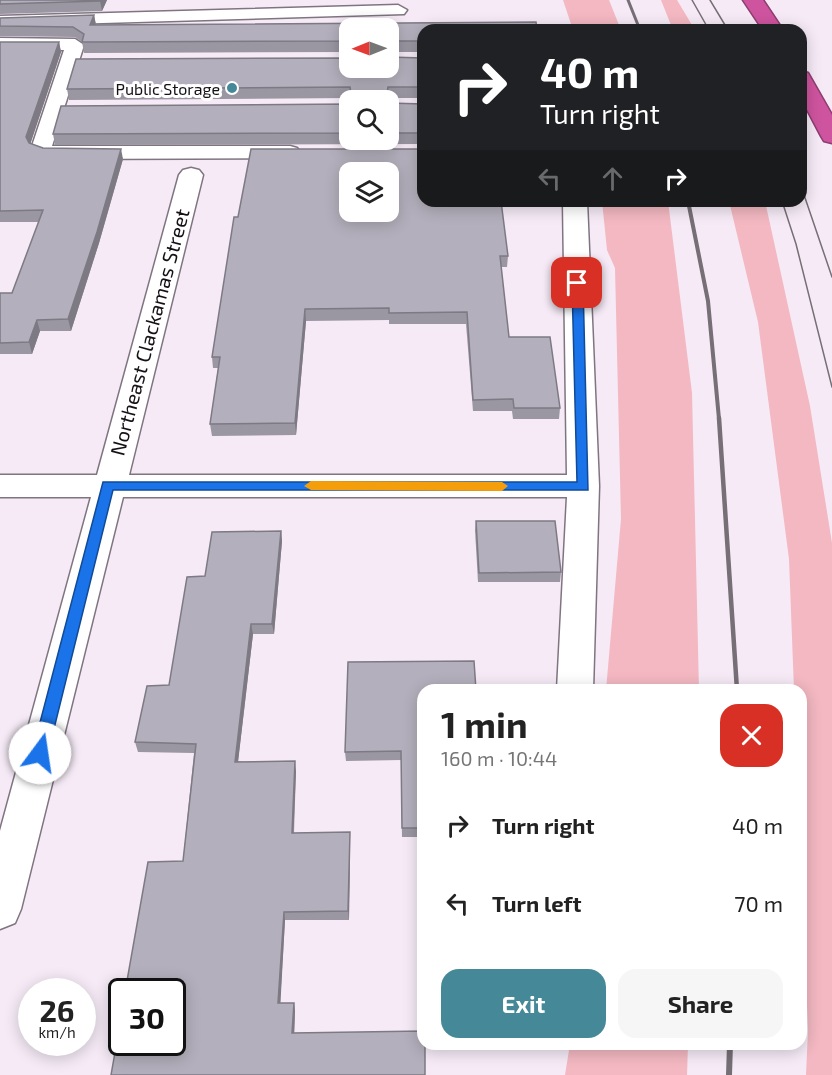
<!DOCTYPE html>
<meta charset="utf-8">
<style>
:root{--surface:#fff;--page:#f6f6f6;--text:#222;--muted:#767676;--accent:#458897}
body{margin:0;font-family:"Exo 2",sans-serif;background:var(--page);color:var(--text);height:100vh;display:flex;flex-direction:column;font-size:22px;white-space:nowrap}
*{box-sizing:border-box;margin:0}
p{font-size:20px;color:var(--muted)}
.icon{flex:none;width:33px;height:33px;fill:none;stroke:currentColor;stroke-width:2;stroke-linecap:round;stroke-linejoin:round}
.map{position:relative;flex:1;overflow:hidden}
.side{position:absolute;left:417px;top:684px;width:390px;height:366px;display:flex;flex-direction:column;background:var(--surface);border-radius:18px;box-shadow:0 3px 15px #0003}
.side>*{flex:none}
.guide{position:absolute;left:417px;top:24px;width:390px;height:183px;border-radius:18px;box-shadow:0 3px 15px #0003;background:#202124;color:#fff;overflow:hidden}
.needle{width:39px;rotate:269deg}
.fabs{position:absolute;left:339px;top:18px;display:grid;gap:12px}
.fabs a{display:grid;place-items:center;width:60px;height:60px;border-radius:12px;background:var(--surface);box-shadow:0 3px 15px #0003;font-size:30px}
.speed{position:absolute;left:18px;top:978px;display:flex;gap:12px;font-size:30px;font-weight:700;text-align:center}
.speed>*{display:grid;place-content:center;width:78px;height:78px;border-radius:50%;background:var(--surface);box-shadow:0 3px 15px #0003;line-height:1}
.speed small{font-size:15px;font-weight:400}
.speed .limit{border:3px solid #111;border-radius:9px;background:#fff;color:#111}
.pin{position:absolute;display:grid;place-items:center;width:51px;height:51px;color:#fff;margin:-26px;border-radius:12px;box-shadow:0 3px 9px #0006}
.me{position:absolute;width:66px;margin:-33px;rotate:14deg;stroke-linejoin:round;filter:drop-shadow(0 0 4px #0008)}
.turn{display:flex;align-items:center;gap:21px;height:126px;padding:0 24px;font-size:27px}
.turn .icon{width:78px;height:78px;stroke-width:2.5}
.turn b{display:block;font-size:42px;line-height:51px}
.lanes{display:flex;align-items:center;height:57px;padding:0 24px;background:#0003;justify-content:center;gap:30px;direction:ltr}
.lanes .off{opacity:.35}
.round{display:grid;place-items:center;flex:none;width:63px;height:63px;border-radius:18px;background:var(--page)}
.head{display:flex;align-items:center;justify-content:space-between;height:102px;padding:0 24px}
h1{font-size:36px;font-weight:700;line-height:45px}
.action{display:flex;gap:12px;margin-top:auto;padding:12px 24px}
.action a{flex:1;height:69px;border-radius:18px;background:var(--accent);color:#fff;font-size:24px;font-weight:700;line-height:69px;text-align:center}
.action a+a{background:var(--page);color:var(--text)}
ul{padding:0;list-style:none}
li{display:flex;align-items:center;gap:18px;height:78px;padding:0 24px}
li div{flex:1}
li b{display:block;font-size:22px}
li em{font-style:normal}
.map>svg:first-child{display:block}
.green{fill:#f3b8c1}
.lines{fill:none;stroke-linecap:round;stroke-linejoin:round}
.service-casing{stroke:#7f7580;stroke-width:3}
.minor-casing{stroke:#7f7580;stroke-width:3}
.motorway-casing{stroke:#8d3d6f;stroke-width:3}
.service{fill:#fff;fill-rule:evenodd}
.minor{fill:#fff;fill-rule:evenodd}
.motorway{fill:#ce549f;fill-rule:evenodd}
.tram{stroke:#766f76;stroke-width:1.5}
.rail-far3{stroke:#766f76;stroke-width:3}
.rail-far2{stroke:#766f76;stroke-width:4}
.rail-far1{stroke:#766f76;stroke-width:4.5}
.rail{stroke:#766f76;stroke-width:6}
.wall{fill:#9a96a2}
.shaded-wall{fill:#7d7a84}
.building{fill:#b3afbc;stroke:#7d7a84;stroke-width:1.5;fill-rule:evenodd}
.route{fill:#1a73e8;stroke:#114b97;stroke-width:1.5}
.slow{fill:#f59e0b}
.poi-dot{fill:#458897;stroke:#fff;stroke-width:2}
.labels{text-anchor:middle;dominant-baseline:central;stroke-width:6;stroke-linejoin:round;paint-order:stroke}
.far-poi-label{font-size:16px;fill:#151115;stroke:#fff;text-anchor:end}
.street-label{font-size:20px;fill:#151115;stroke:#fff}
</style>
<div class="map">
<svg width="832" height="1075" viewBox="0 0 832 1075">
<rect width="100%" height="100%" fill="#f5eaf6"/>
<!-- green -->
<g class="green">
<path d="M563,0H609L621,30H573Z"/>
<path d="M661,0H677L695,30H673Z"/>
<path d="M602,201H668L692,393L699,690H606L621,519L615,268L607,250Z"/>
<path d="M729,201H765L810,406L832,543V1075H806L808,1030L801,860V690H794L789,559L758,322Z"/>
<path d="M570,1044H688L687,1075H565Z"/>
</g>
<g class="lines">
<defs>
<g id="service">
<path d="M398,5L407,10L404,14L0,26V16Z"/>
<path d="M0,38L75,39L84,45L52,146H290L297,148L300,152L297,156L290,158L53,159L34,153L31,149L64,50H0Z"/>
</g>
<path id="minor" d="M191,168L199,170L203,175L129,475H567L563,201H587L599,486L593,690H557L567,497H123L21,909L15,923L0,929V831L91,497H0V475H97L179,175L183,170Z"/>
<g id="motorway">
<path d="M743,0H763L783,30H763Z"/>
<path d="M801,71L808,73L832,115V143L824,141L821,136L801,98Z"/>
</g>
</defs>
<!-- service casing -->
<use href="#service" class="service-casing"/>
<!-- minor casing -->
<use href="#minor" class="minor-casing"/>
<!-- motorway casing -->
<use href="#motorway" class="motorway-casing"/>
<!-- service -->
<use href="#service" class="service"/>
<!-- minor -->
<use href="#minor" class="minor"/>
<!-- motorway -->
<use href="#motorway" class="motorway"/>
<!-- tram -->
<g class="tram">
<path d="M692,0L709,30"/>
<path d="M710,0L728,30"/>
<path d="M801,186L832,277"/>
<path d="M782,201L796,244L832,387"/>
</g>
<!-- rail-far3 -->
<path class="rail-far3" d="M628,0L640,30"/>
<!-- rail-far2 -->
<path class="rail-far2" d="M688,201L708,301L719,419"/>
<!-- rail-far1 -->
<path class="rail-far1" d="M719,418L737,690"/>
<!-- rail -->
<path class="rail" d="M729,1075L730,1044"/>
</g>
<!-- wall -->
<g class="wall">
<path d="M0,0H107L102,11L0,14Z"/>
<path d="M94,15L96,25L536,22L537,30H423V52H388V28H350V52L84,53L82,42L75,37L0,36V26H59H0V18Z"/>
<path d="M0,42H59L61,52L30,144L43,148L123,159L99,243L71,331H40L32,354H0V293H12L39,222H0Z"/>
<path d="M423,58V98H388V100H350V98L69,100L67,89Z"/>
<path d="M388,103L423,104V144L55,145L53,134L350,104V140H388Z"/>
<path d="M238,217L508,256L507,267H501L509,337L560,408L559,419H513L512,411H473L466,324H389V320L306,321L296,435L212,436L210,424L218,368H213L212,357Z"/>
<path d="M476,521L561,572L560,582H478L475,530Z"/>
<path d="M281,531L282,541L274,634H253L238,761L296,771L294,833L350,841L349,920H285L280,1003H294L295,1011L294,1033L111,1075L183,861L194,753L138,752L135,742L169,685L205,576Z"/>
<path d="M423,690V837H402L401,760L346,761L345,752Z"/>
</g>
<!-- shaded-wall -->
<g class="shaded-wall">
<path d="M101,0H107L102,11L100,1Z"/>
<path d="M94,15L96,25H90Z"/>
<path d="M59,42L61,52L29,148L26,137Z"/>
<path d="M121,149L123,159L99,243L71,331L68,319Z"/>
<path d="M305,309L306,321L296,435L295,423Z"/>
<path d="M37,320L40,331L32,354L29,342Z"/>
<path d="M281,531L282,541L274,634L272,624Z"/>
<path d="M251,624L253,634L237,771L235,762Z"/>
<path d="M295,761L296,771L293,842L292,833Z"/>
<path d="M350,832V841L349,920L348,911Z"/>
<path d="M284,912L285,920L280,1011L278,1003Z"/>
<path d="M294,1003L295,1011L294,1041L292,1033Z"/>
</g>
<!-- building -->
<g class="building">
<path d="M0,0H101L100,1L0,4Z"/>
<path d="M94,15L90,25L536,22L537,30H423V41H388V28H350V41L82,42L84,34L73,27L0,26V18Z"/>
<path d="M0,42H59L26,137L29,143L43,148L121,149L97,232L68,319L37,320L29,342L0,343V293H12L43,210L0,211Z"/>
<path d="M388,57L423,58V87H388L386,100H352L350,87L67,89L76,59L350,58V68H388Z"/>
<path d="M388,103L423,104V133H388Z"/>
<path d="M350,104V133L53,134L61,106Z"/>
<path d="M251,149H423V201H501L508,256H500L509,337H550L560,408H514L513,399L473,400L467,312L389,313V308L305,309L295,423L210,424L220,357H212L234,217H238ZM350,172H388V212H350Z"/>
<path d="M476,521H555L561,572L479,573Z"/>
<path d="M281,531L272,624H251L235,762L295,761L292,833L350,832L348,911L284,912L278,1003H294L292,1033L423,1031V1044H425V1075H111L122,1013V1042H172V992H125L148,862L183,861L196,744L135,742L147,686L169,685L187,577L205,576L212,532Z"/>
<path d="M474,661L476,690H423V828H402L401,751L345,752L348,662Z"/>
</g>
<!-- route -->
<path class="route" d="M577,279L583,283L588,490H113L48,753L45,758H34L32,753L103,482H577L572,283Z"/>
<!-- slow -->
<path class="slow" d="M311,481L502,482L508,486L502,491L311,490L304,486Z"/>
<!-- markers -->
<circle class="poi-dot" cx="232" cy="88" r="6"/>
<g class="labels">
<!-- far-poi labels -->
<g class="far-poi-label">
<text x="220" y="88">Public Storage</text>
</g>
<!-- street labels -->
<g class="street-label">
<text transform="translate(149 332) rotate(-75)">Northeast Clackamas Street</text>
</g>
</g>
</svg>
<div class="fabs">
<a><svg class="needle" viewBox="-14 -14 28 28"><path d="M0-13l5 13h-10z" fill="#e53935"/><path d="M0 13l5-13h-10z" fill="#767676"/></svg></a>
<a><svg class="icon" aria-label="search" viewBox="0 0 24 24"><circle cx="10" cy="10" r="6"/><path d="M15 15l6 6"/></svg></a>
<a><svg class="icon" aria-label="layers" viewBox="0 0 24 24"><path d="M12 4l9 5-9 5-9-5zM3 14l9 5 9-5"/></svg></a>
</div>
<div class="speed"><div>26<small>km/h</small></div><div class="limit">30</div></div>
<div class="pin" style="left:577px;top:283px;background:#d93025"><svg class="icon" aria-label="arrive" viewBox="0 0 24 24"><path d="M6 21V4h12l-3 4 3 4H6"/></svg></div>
<svg class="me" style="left:40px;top:753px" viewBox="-20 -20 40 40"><circle r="19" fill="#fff"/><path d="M0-13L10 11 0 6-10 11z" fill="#1a73e8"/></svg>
<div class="guide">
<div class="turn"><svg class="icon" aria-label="right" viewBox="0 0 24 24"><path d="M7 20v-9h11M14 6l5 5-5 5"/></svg><div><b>40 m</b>Turn right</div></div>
<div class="lanes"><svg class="icon off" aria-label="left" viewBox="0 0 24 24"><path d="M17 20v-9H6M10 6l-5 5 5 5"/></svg><svg class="icon off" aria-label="ahead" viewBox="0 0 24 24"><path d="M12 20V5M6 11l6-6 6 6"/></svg><svg class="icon" aria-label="right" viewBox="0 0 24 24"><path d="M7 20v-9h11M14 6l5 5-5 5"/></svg></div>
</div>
<section class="side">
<div class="head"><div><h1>1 min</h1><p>160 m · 10:44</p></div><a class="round" style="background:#d93025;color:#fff"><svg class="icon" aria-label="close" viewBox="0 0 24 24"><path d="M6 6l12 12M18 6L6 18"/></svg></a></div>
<ul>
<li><svg class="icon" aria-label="right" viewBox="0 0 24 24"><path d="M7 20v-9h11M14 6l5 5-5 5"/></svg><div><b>Turn right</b></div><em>40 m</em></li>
<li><svg class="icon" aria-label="left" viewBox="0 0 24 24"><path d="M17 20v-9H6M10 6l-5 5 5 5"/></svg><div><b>Turn left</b></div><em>70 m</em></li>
</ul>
<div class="action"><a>Exit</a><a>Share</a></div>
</section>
</div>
